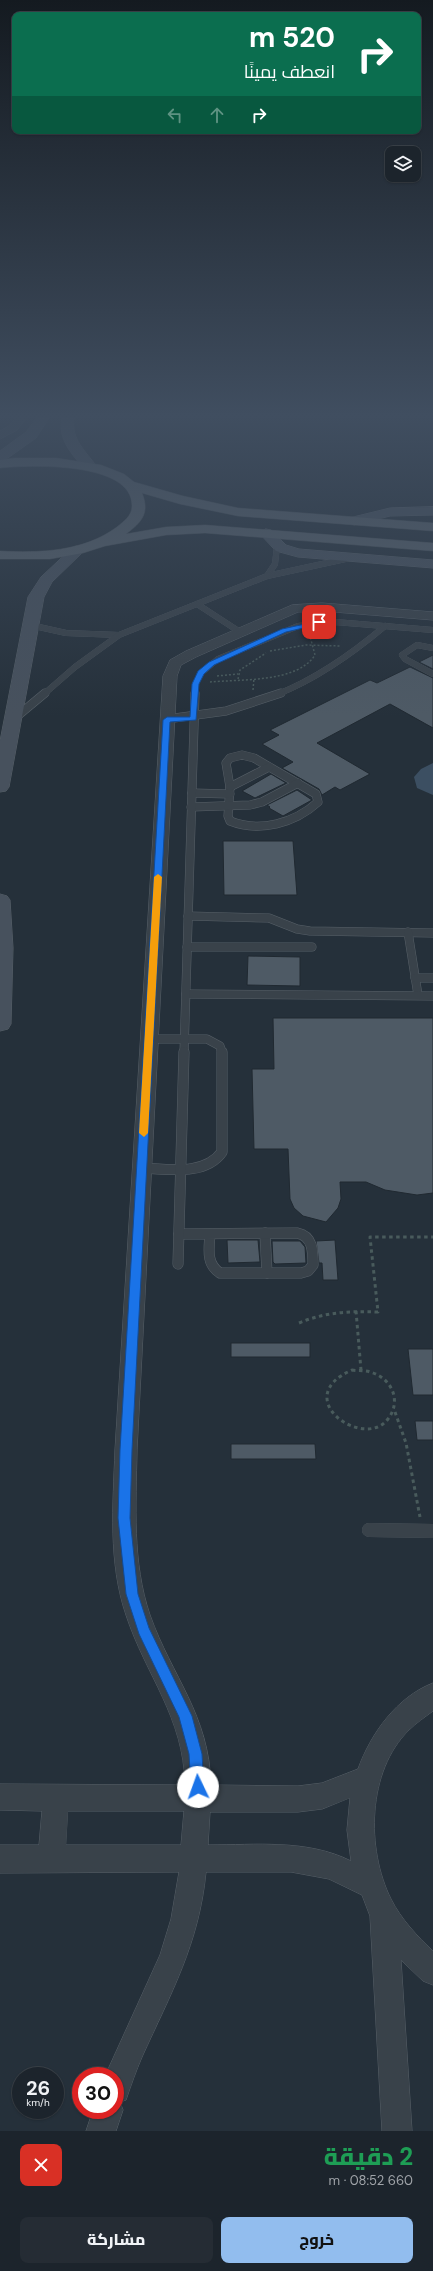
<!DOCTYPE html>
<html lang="ar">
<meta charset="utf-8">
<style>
:root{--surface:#1c242c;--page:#252c34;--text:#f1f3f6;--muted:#a0a4a9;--line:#3a4148;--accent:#92bdee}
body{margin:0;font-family:"DM Sans",Cairo,sans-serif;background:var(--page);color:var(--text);direction:rtl;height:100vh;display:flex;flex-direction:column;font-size:15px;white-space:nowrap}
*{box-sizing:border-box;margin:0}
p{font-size:13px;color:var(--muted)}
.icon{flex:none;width:22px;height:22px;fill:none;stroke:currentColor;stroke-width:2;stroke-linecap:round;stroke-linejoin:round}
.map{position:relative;height:2131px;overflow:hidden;direction:ltr}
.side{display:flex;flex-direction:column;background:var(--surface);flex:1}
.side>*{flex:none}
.banner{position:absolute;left:12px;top:12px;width:409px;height:122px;border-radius:8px;box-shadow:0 1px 3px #0004,0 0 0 1px var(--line);direction:rtl;background:#0b6e4f;color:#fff;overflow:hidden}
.buttons{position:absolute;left:385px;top:146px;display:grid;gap:8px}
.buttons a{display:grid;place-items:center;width:36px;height:36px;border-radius:8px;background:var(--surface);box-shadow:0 1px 3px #0004,0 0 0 1px var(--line);font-size:20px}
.speed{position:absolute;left:12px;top:2067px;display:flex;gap:8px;font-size:20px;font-weight:700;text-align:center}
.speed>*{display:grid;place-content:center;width:52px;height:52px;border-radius:50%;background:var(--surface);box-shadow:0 1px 3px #0004,0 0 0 1px var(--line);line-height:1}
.speed small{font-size:10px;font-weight:400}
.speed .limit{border:6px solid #d22;background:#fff;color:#111}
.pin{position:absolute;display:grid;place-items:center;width:34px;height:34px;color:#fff;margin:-17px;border-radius:8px;box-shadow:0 2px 6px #0006}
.me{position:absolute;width:44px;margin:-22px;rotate:357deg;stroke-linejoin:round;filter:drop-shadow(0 0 3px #0008)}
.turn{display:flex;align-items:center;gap:14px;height:84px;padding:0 20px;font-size:18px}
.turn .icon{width:52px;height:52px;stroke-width:2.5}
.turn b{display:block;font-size:28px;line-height:34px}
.lanes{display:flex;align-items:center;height:38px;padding:0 20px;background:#0003;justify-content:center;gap:20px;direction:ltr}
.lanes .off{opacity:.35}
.round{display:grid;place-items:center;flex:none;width:42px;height:42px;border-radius:8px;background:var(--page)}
.headline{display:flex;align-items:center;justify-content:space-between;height:68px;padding:0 20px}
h1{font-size:24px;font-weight:800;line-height:30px;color:#1e9e55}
.button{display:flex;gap:8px;margin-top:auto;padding:8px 20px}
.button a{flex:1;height:46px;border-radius:8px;background:var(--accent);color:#111;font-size:16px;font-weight:800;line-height:46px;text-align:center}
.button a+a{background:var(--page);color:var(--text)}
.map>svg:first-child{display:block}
.water{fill:#3c4f62}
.building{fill:#4e5a65;stroke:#202931}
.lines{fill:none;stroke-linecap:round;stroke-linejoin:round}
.lane-far3-casing{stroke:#576068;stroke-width:6}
.lane-far2-casing{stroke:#576068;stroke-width:9}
.lane-far1-casing{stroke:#576068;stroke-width:11}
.lane-casing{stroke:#576068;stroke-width:14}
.street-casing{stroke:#576068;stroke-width:1}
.secondary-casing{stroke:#576068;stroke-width:1}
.primary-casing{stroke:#424b53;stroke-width:1}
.path-far1{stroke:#495b5c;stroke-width:1.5;stroke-dasharray:2 2;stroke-linecap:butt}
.path{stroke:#495b5c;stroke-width:3;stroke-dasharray:3.5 3.5;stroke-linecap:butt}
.lane-far3{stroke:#39424a;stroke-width:6}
.lane-far2{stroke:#39424a;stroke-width:8}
.lane-far1{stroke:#39424a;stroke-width:10}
.lane{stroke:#39424a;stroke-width:14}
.street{fill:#39424a;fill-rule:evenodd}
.secondary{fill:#47515d;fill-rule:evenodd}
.primary{fill:#57616a;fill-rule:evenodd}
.route{fill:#1a73e8;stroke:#114b97}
.slow{fill:#f59e0b}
</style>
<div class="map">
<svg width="433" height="2131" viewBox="0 0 433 2131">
<rect width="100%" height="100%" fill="#25303a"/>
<!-- water -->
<path class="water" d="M433,763V795L417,788L414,777L421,769Z"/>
<!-- building -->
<g class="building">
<path d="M433,655V669L419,662Z"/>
<path d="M410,667L433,678V728L390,704L317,743L370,774L340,790L335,787L322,795L319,789L282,768L293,762L262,744L279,735L270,730L370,680L377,683Z"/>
<path d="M271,774L286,783L255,798L242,791Z"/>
<path d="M297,790L312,800L283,816L269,808L270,807L267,805Z"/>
<path d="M223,841H293L297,895H224Z"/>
<path d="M248,956L300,957V986L247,985Z"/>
<path d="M273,1018H433V1193L417,1195L385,1190L366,1182H340L341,1199L338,1208L326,1222L303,1216L294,1208L290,1199L288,1149H254L252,1069H274Z"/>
<path d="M227,1240H258L260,1262L228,1263Z"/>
<path d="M335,1240L338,1280H323L322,1263H319L316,1241Z"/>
<path d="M272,1241H300L305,1247L306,1263L275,1264L273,1262Z"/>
<rect x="231" y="1343" width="79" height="14"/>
<path d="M408,1349H433V1395H413Z"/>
<path d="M415,1421H433V1440H417Z"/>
<path d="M231,1444H315L316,1459H231Z"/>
</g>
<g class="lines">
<defs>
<g id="lane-far3">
<path d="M267,576L275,564L277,546"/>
<path d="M197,604L240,632"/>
<path d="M30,625L66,633L119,635"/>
<path d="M433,648L417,645L402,655L405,659L433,674"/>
<path d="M44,694L75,667L119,635L267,576L350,558"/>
<path d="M195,694V684L201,673L218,659L298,626L335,622L433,630"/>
<path d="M278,694C318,678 353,653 385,626"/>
</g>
<g id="lane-far2">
<path d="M15,718L45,693"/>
<path d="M167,719L226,711L281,693"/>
<path d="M242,755L254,758L316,794L318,802C295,823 260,833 230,821L228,816L230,787L226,763L230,758Z"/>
<path d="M230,787L269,767"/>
<path d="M192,793L230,794"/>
<path d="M191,807L250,805L262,802L298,783"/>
<path d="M188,916L269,918L297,929L310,931L433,933"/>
<path d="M408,932L418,995"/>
<path d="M187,947H312"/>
<path d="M415,978H433"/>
<path d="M186,994L433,996"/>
<path d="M149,1039H207L220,1046L222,1053"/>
<path d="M184,1053L195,693"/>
</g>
<g id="lane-far1">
<path d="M142,1168C168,1169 205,1176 222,1152V1052"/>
<path d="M265,1233L267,1273"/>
<path d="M179,1234L297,1233C313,1236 313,1251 313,1265L308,1271L301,1273H220C206,1264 209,1249 210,1234"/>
<path d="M178,1264L184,1052"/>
</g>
<path id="lane" d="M369,1530L433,1531"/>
<g id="street">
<path d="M16,418H26L17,430L0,439V431L9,426Z"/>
<path d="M322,603L433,612V620L322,611L298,612L196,657L181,665L177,676L137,1450C136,1505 132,1562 150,1615C172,1677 209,1714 211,1785L298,1786L322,1783L358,1769C371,1733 397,1697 433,1683V1711C425,1717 416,1723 409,1730C367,1771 366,1849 391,1899C401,1919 417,1936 433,1951V1985L423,1981L401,1960L412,2131H382L370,1916L362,1895L329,1879L291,1872H206C199,1944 171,1993 142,2057C136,2071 131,2085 126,2100L120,2102L123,2110L116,2131H86L93,2110H115V2076H105L160,1955L171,1919L179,1872L0,1873V1845H39L42,1811L0,1810V1784L185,1785C184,1717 146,1676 126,1615C108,1562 113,1505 115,1450L163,676L170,660L186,651L292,605ZM350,1798L347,1830L351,1861C307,1839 256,1845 208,1845L210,1812H298L322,1809ZM68,1811H184L181,1845H66Z"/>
</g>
<g id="secondary">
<path d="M37,418H49L36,438L5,460L0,461V451L26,432Z"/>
<path d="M62,418H74C71,440 85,450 97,467L95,470H85C72,454 57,439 62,418Z"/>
<path d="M433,507V515L390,516L354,525L347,521L349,518L390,508Z"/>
<path d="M266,529L271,530L286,545L299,549L433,560V568L298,557L276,551L259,533Z"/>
<path d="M78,546L85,550L52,582L44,597L9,787L6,791L0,792V741L28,597L41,577L73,547Z"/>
<path d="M0,894L7,896L10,900L13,948L11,1024L8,1029L0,1031Z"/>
</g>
<path id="primary" d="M15,458H56L101,465L124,474L134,482L183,496L238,508L433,523V531L238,516L180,504L142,493C150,513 142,522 126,534L166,527L205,525L433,543V551L205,533L166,535L105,546L83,553L50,559H0V551C40,553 83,552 117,527C124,521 132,516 132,506C133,461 28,465 0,468V460Z"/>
</defs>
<!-- lane-far3 casing -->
<use href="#lane-far3" class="lane-far3-casing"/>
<!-- lane-far2 casing -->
<use href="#lane-far2" class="lane-far2-casing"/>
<!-- lane-far1 casing -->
<use href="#lane-far1" class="lane-far1-casing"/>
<!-- lane casing -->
<use href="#lane" class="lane-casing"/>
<!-- street casing -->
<use href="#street" class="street-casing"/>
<!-- secondary casing -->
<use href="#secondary" class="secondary-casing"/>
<!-- primary casing -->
<use href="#primary" class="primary-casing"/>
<!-- path-far1 -->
<g class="path-far1">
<path d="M270,651L306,645L340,646"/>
<path d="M217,676L238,674"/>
<path d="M238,679L240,670L266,653"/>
<path d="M210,682C241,679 297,683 315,655L310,636"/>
<path d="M253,690L254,678"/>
</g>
<!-- path -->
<g class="path">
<path d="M356,1311L361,1370"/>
<path d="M299,1323C325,1312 350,1311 378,1312L370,1237H433"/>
<path d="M352,1370C358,1371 365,1370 370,1372C392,1378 402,1401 388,1419C364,1451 288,1398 352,1370Z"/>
<path d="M395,1412L406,1443L420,1517"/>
</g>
<!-- lane-far3 -->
<use href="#lane-far3" class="lane-far3"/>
<!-- lane-far2 -->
<use href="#lane-far2" class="lane-far2"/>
<!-- lane-far1 -->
<use href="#lane-far1" class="lane-far1"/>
<!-- lane -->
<use href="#lane" class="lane"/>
<!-- street -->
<use href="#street" class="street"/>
<!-- secondary -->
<use href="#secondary" class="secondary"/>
<!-- primary -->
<use href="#primary" class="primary"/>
</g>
<!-- sky -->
<linearGradient id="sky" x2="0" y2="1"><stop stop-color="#141a20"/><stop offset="0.58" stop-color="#404e60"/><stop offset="1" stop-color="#404e60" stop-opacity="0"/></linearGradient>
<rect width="433" height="716" fill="url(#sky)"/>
<!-- route -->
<path class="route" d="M319,621L321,624L286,632L214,665L204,674L199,684L196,720L170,722L132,1450L130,1518L138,1594L149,1628L192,1716L202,1754L204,1787L202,1792L198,1794L193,1792L191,1787L189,1754L179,1717L139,1634L126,1594L118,1518L120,1450L163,720L167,717H190L192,684L198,671L209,662L282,629Z"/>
<!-- slow -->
<path class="slow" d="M158,874L162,877L148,1133L144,1137L139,1133L154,877Z"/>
</svg>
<div class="buttons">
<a><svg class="icon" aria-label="layers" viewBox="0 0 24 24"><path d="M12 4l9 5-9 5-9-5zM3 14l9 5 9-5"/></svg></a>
</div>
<div class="speed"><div>26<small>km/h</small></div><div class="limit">30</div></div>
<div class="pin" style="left:319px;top:622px;background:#d93025"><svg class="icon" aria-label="arrive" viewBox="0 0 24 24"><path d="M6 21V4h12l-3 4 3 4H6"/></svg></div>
<svg class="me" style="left:198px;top:1787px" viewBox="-20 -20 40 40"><circle r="19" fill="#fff"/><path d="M0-13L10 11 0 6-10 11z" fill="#1a73e8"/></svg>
<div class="banner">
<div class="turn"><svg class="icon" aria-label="right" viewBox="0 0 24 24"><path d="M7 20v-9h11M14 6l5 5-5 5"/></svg><div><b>520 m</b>انعطف يمينًا</div></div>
<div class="lanes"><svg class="icon off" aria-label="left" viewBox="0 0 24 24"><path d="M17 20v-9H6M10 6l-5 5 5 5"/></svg><svg class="icon off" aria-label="ahead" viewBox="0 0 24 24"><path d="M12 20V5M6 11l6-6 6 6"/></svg><svg class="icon" aria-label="right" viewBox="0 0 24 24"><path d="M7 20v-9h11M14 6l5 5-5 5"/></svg></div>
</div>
</div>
<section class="side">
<div class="headline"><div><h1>2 دقيقة</h1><p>660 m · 08:52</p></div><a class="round" style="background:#d93025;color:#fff"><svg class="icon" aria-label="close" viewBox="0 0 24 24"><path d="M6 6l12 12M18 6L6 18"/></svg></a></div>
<div class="button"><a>خروج</a><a>مشاركة</a></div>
</section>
